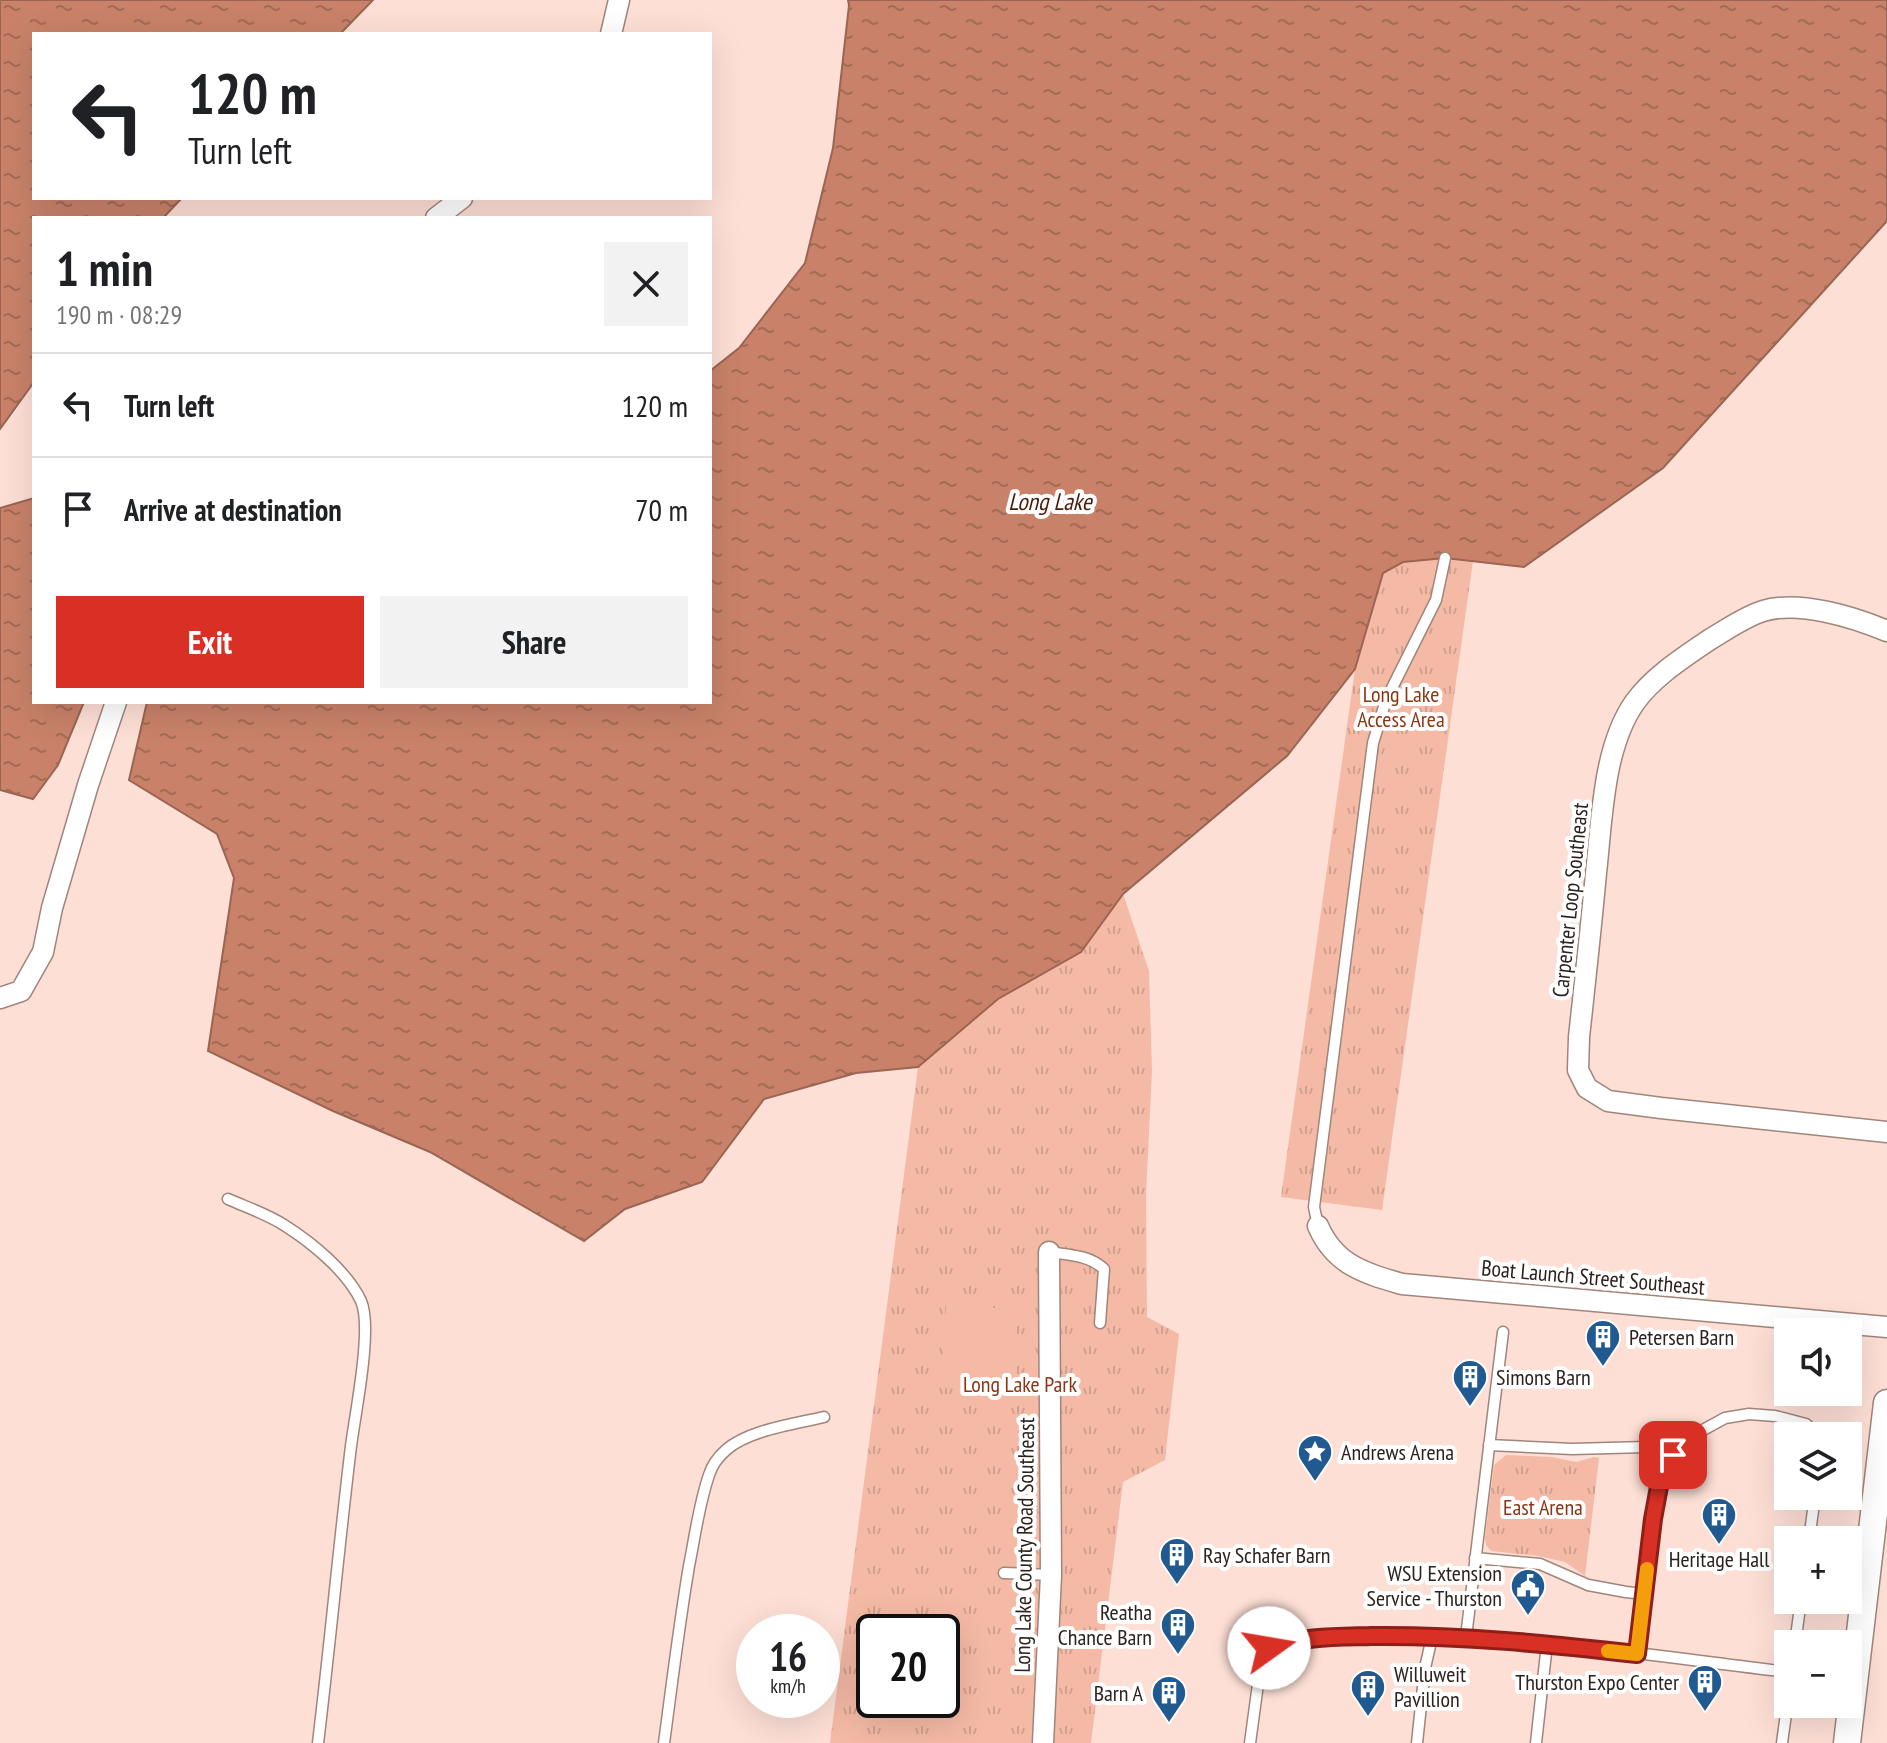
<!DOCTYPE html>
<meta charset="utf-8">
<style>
:root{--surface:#fff;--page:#f2f2f2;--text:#202124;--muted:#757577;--line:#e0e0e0;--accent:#d93025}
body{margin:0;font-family:"PT Sans Narrow",sans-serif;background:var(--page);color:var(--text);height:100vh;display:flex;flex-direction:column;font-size:30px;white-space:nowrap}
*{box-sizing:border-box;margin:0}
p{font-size:26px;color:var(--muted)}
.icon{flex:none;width:44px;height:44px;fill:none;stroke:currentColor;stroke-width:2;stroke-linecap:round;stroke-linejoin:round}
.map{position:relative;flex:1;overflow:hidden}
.side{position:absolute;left:32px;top:216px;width:680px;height:488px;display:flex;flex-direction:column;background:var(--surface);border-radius:0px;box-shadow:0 8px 32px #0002}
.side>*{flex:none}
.hud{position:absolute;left:32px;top:32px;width:680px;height:168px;border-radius:0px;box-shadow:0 8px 32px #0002;background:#fff;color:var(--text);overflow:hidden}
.buttons{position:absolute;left:1774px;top:1318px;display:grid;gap:16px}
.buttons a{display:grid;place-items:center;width:88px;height:88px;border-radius:0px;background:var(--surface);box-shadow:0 8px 32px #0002;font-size:40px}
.speed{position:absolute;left:736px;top:1614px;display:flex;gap:16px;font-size:40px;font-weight:700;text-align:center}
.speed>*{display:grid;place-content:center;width:104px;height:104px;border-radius:50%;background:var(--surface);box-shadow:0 8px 32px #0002;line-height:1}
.speed small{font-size:20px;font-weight:400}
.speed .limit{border:4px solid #111;border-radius:12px;background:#fff;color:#111}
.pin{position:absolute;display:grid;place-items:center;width:68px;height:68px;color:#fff;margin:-34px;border-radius:16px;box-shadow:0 4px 12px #0006}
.me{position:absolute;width:88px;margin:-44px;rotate:77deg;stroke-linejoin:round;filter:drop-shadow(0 0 6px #0008)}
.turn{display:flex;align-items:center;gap:28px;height:168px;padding:0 24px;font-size:36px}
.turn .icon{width:104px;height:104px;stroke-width:2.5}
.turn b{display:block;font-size:56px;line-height:68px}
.round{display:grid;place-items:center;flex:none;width:84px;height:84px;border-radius:0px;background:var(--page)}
.overview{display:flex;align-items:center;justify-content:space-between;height:136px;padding:0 24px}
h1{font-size:48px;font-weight:600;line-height:60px}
.cta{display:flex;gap:16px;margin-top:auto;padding:16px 24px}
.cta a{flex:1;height:92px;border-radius:0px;background:var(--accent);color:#fff;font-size:32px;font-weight:600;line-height:92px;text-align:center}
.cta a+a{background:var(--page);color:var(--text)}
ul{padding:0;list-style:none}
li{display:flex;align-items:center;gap:24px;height:104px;padding:0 24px;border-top:2px solid var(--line)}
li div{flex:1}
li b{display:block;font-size:30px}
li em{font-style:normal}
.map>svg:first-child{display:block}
.grass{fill:url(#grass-tufts);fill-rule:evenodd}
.pitch{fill:#f5baa5}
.water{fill:url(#water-ripples);stroke:#9a6552;stroke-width:2}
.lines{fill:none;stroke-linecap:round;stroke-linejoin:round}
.service-casing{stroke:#a0857b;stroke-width:13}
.minor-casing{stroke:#a0857b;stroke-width:23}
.tertiary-casing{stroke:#a0857b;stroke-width:29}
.service{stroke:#fff;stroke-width:10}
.minor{stroke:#fff;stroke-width:20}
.tertiary{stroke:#fff;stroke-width:26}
.route-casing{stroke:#8d1f18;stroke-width:20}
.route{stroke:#d93025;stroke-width:14}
.slow{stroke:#f59e0b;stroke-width:14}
.labels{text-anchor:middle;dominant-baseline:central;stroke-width:8;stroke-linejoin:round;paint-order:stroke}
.park-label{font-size:22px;fill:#8b3512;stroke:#fff}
.street-label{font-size:22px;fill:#2c211d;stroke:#fff}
.poi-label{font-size:22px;fill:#2c211d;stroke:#fff;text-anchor:start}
.water-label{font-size:24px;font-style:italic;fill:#4b1d0b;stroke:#fff}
</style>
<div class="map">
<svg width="1887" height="1743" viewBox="0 0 1887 1743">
<defs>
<pattern id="grass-tufts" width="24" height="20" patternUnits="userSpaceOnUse" patternTransform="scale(2)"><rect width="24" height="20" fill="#f5baa5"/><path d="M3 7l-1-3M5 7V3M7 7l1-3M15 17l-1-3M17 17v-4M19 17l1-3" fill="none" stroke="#d2a08e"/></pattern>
<pattern id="water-ripples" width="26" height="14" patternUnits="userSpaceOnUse" patternTransform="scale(2)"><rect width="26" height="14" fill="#c98269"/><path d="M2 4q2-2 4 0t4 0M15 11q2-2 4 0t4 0" fill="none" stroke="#a36a56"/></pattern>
</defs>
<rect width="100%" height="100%" fill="#fddfd5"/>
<!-- grass -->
<g class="grass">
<path d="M1445,558L1473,561L1382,1210L1281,1197L1355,669L1383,573L1403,562Z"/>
<path d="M1123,894L1149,971L1152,1071L1146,1195L1147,1317L1179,1334L1165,1460L1123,1482L1091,1743H830L918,1067L998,999L1081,952ZM874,1632H942V1700H874Z"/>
<path d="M1506,1455L1552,1457L1576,1462L1594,1457L1599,1458L1585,1576L1565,1562L1538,1556L1491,1551L1486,1545L1485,1538L1494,1465Z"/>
</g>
<!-- pitch -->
<path class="pitch" d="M946,1306L1018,1309L1014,1392L942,1388Z"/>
<!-- water -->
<g class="water">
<path d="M0,0H373L340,34H34V198H182L163,218H34V382L0,429Z"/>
<path d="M848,0H1887V221L1663,468L1524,567L1445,558L1403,562L1383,573L1355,669L1287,756L1123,894L1081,952L998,999L918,1067L856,1073L764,1099L702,1182L625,1209L584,1241L430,1152L333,1111L208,1051L234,878L217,834L129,780L147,702H710V371L739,348L805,263L833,148L849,5Z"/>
<path d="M34,498V702H84L58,765L33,799L0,790V508Z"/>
</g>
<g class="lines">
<defs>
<g id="service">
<path d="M228,1199C246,1207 267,1214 284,1225C311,1242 347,1271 361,1301C373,1328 355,1414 351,1446C339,1545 330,1644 318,1743"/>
<path d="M1318,1226L1314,1207L1373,743L1386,700L1436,600L1445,558"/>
<path d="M1049,1252C1069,1255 1089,1255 1104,1269L1100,1323"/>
<path d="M1489,1445L1572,1449L1646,1447L1673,1455"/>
<path d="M1809,1540L1815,1496"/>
<path d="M1475,1558L1540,1564L1588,1585L1626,1592L1644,1594"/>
<path d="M1004,1573L1051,1575"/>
<path d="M1466,1637L1503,1332"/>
<path d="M1795,1644L1801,1600"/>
<path d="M1637,1654L1653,1519L1661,1476L1673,1455L1703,1430L1725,1418L1749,1414L1775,1416L1806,1424L1817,1436"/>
<path d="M664,1743C672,1684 679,1625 689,1566C695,1536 699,1504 709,1475C712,1465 718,1457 726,1450C748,1430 795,1424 824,1417"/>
<path d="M1250,1743L1261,1662L1269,1648C1307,1635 1344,1637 1383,1636C1518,1634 1654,1656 1788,1672"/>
<path d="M1417,1743L1425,1668L1432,1637"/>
<path d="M1536,1743L1547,1644"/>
<path d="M1782,1743L1788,1699"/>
</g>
<g id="minor">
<path d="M611,34L619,0"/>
<path d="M436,218L462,198"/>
<path d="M1887,631C1853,617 1799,600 1763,611C1744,617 1726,630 1709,640C1683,658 1654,676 1635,702C1603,747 1602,820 1596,873C1591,928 1585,982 1579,1037L1578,1070L1587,1088L1608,1101L1661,1108L1887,1132"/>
<path d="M0,998L21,991L43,952L52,908L88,785L116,702"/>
<path d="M1318,1226C1335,1265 1364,1273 1402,1284L1887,1327"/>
<path d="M1043,1743L1051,1575L1049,1252"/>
</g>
<path id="tertiary" d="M1847,1743L1887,1403"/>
</defs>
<!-- service casing -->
<use href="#service" class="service-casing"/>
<!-- minor casing -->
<use href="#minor" class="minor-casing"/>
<!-- tertiary casing -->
<use href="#tertiary" class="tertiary-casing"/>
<!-- service -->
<use href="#service" class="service"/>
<!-- minor -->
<use href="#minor" class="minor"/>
<!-- tertiary -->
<use href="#tertiary" class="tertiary"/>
</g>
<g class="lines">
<defs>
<path id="route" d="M1269,1648C1303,1636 1337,1637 1372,1636C1461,1635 1549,1644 1637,1654L1653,1519L1661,1476L1673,1455"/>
</defs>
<!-- route casing -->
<use href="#route" class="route-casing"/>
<!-- route -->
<use href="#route" class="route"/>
<!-- slow -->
<path class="slow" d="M1608,1651L1637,1654L1647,1569"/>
</g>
<!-- icons -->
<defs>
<symbol id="building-pin" viewBox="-11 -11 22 30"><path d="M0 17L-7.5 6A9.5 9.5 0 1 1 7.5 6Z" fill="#205a91" stroke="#fff"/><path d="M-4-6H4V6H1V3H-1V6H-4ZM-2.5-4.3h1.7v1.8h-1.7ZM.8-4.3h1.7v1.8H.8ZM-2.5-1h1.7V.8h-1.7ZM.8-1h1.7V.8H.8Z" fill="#fff"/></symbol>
<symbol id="sight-pin" viewBox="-11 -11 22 30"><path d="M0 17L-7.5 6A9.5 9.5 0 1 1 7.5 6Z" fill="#205a91" stroke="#fff"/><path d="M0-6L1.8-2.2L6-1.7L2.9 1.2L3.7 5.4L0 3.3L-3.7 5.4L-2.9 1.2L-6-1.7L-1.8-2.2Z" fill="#fff"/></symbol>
<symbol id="civic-pin" viewBox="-11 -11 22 30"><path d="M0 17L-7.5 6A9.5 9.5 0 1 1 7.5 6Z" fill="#205a91" stroke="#fff"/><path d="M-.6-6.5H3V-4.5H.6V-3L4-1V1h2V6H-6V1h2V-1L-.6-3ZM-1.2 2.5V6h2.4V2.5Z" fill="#fff"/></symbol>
</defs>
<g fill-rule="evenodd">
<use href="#building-pin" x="1583" y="1317" width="40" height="54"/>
<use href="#building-pin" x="1450" y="1357" width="40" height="54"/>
<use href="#sight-pin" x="1295" y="1432" width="40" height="54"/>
<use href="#building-pin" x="1699" y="1495" width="40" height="54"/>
<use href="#building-pin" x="1157" y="1535" width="40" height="54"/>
<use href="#civic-pin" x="1508" y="1566" width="40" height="54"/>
<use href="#building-pin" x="1158" y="1605" width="40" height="54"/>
<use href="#building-pin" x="1685" y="1662" width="40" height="54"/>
<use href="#building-pin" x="1348" y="1667" width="40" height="54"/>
<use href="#building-pin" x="1149" y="1673" width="40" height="54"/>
</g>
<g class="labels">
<!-- park labels -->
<g class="park-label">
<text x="1401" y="694">Long Lake<tspan x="1401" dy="25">Access Area</tspan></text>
<text x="1020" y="1384">Long Lake Park</text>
<text x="1543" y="1507">East Arena</text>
</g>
<!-- street labels -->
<g class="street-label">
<text transform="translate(1570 900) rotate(-84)">Carpenter Loop Southeast</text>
<text transform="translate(1593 1277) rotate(5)">Boat Launch Street Southeast</text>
<text transform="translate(1024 1545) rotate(-89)">Long Lake County Road Southeast</text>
</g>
<!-- poi labels -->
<g class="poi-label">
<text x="1629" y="1337">Petersen Barn</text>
<text x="1496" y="1377">Simons Barn</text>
<text x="1341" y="1452">Andrews Arena</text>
<text x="1203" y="1555">Ray Schafer Barn</text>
<text x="1719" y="1559" text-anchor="middle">Heritage Hall</text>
<text x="1502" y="1573" text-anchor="end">WSU Extension<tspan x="1502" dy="25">Service - Thurston</tspan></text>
<text x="1152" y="1612" text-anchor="end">Reatha<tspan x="1152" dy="25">Chance Barn</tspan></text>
<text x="1394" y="1674">Willuweit<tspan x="1394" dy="25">Pavillion</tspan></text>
<text x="1679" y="1682" text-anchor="end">Thurston Expo Center</text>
<text x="1143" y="1693" text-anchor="end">Barn A</text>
</g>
<!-- water labels -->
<g class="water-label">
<text x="1050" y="501">Long Lake</text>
</g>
</g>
</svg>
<div class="buttons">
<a><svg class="icon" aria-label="sound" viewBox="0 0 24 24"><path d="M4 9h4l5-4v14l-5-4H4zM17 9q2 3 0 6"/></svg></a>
<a><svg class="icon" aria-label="layers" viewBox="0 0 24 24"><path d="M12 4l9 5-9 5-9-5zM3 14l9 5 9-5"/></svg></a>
<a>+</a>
<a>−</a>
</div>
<div class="speed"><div>16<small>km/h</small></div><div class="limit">20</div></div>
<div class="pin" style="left:1673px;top:1455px;background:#d93025"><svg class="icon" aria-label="arrive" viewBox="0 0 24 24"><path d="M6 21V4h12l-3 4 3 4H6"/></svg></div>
<svg class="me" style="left:1269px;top:1648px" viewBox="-20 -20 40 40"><circle r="19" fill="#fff"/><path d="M0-13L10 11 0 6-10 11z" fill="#d93025"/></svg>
<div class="hud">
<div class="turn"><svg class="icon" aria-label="left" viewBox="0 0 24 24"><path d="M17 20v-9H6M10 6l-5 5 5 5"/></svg><div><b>120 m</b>Turn left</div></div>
</div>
<section class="side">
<div class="overview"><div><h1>1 min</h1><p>190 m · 08:29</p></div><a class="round"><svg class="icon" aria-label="close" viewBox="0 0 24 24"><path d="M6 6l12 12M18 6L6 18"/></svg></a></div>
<ul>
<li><svg class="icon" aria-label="left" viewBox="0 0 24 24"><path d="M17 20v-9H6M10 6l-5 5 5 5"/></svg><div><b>Turn left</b></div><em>120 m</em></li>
<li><svg class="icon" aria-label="arrive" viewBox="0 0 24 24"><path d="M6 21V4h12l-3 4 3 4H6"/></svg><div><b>Arrive at destination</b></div><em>70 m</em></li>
</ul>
<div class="cta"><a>Exit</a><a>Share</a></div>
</section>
</div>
